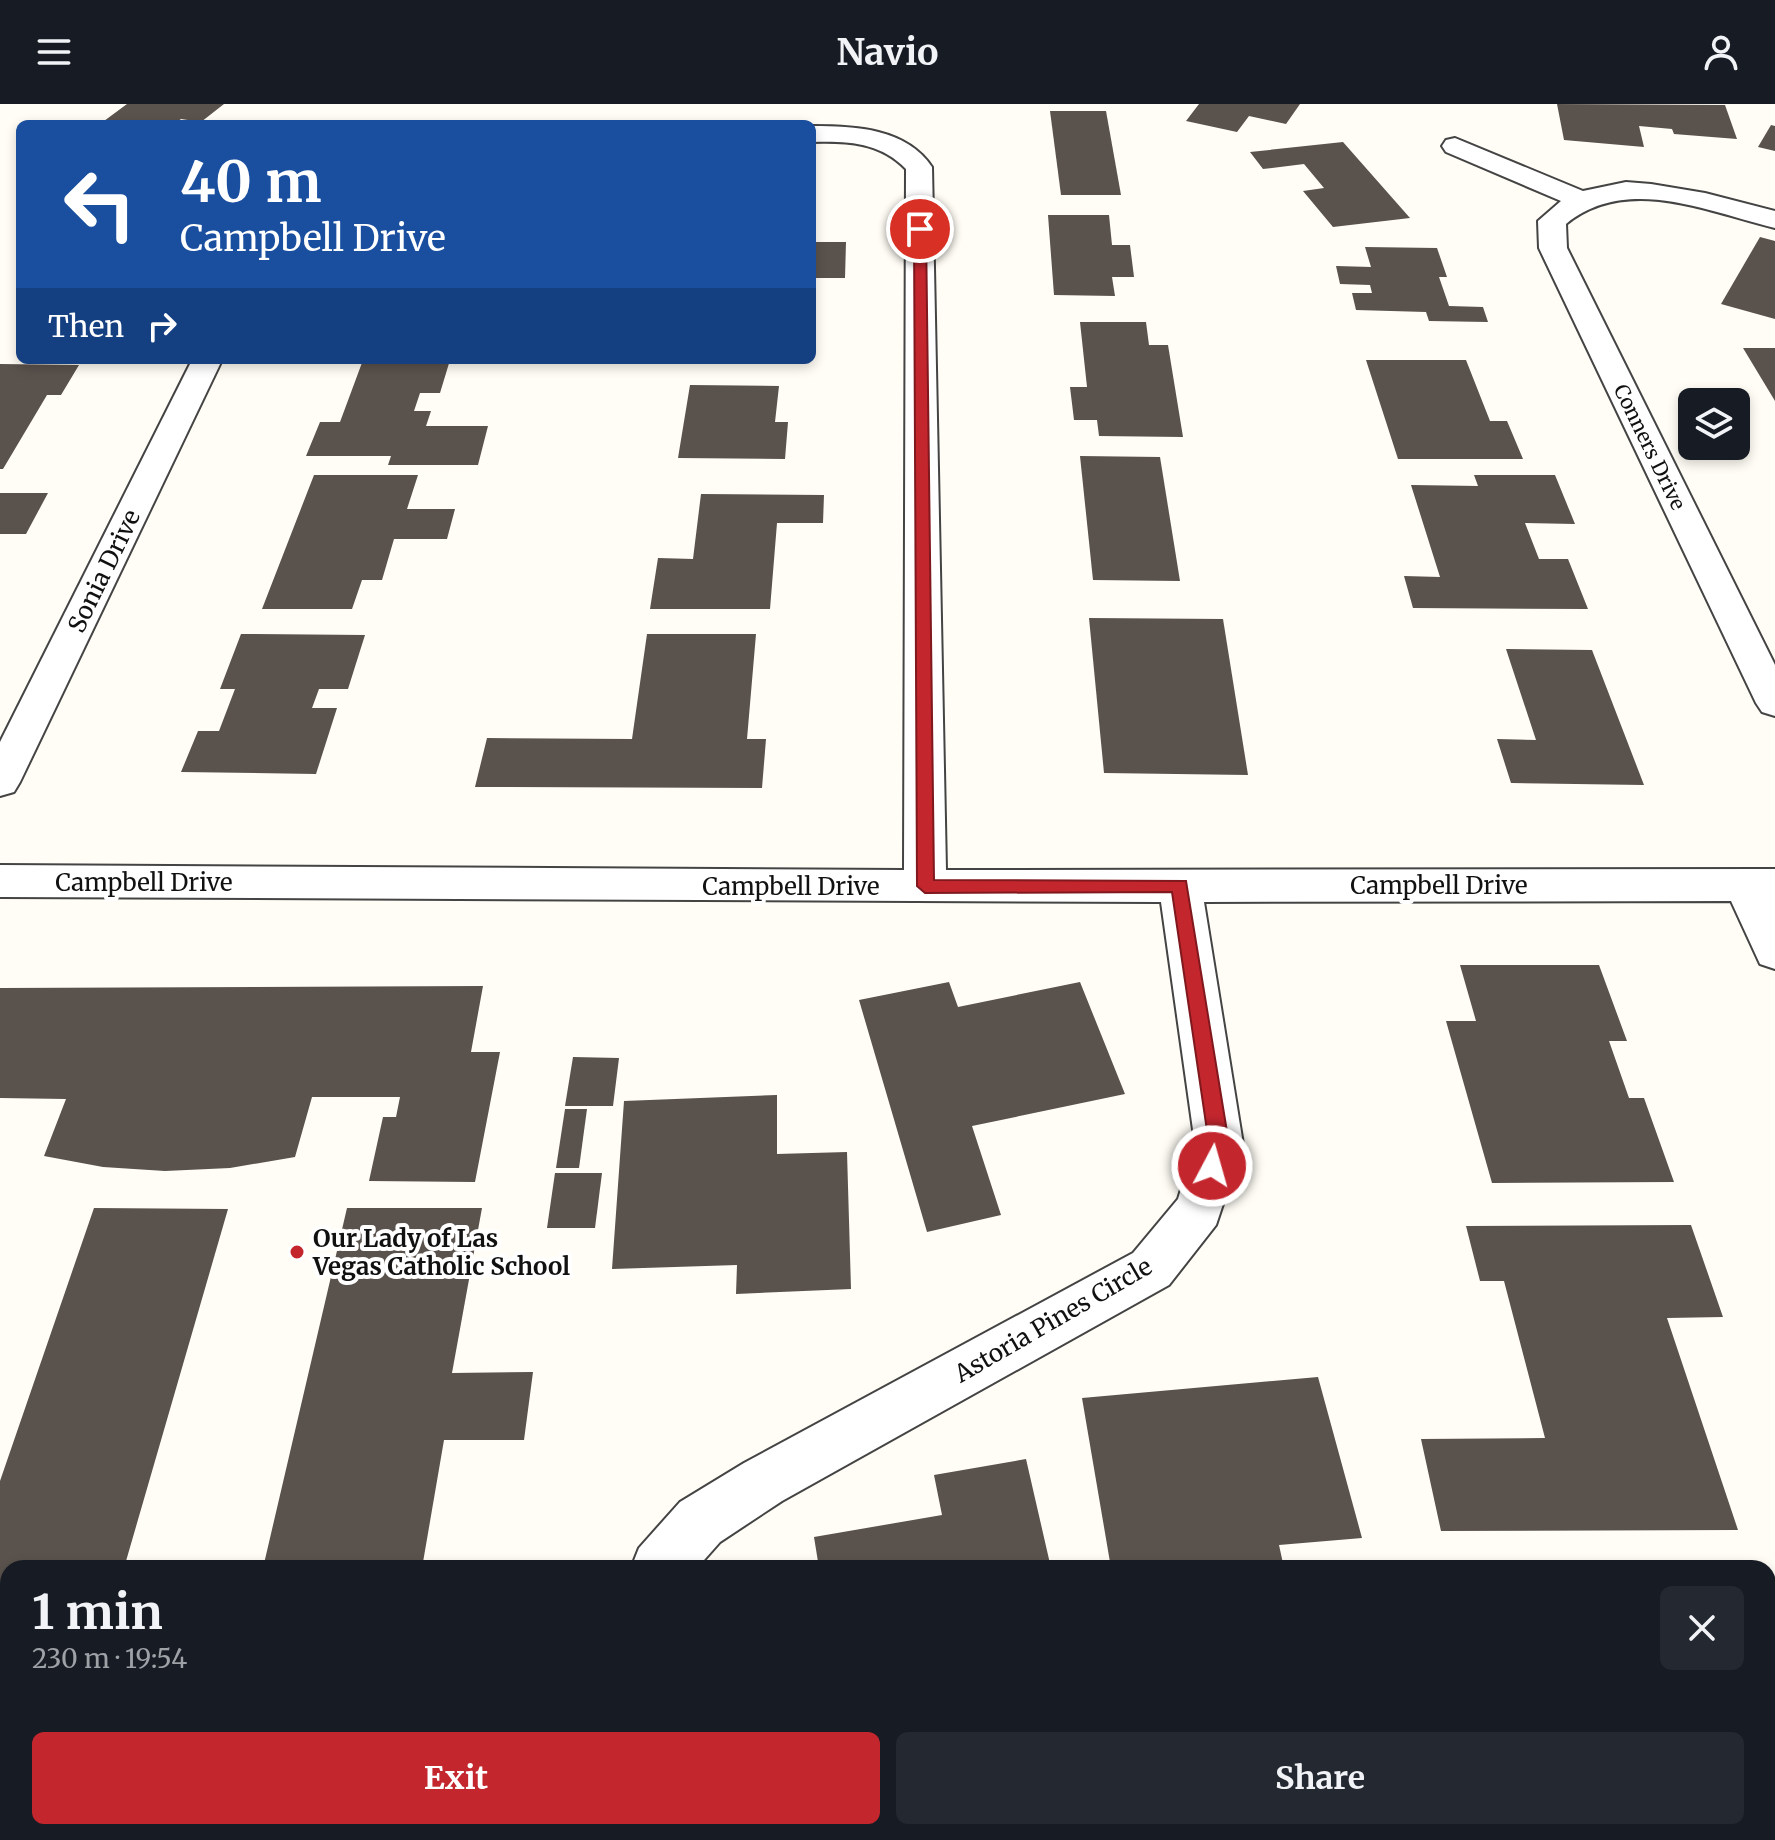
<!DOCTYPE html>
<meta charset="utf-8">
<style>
:root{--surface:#171b24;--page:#242831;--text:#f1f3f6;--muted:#9ea1a6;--accent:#c4262e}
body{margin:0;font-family:Merriweather,serif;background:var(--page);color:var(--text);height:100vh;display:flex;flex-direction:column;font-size:30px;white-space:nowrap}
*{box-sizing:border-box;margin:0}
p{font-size:26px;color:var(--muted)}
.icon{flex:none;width:44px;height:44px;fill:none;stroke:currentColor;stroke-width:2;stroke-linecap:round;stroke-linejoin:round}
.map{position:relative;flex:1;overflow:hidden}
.side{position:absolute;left:0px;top:1456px;width:1776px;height:280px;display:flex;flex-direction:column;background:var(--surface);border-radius:24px 24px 0 0;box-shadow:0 4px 12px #0003}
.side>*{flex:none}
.top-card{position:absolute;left:16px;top:16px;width:800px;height:244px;border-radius:12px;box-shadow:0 4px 12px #0003;background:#1a4fa0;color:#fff;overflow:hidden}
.fabs{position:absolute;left:1678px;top:284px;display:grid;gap:16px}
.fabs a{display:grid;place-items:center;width:72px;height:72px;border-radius:12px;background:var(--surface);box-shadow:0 4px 12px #0003;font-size:40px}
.pin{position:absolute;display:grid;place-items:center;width:68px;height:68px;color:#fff;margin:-34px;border:4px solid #fff;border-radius:50%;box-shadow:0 2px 8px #0007}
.me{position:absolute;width:88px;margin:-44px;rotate:6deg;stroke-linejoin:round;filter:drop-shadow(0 0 6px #0008)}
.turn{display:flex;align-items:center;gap:28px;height:168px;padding:0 32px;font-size:36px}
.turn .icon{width:104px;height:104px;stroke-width:2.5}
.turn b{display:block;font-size:56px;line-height:68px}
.then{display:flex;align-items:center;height:76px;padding:0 32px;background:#0003;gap:16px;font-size:30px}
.round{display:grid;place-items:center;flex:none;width:84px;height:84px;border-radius:12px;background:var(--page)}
.summary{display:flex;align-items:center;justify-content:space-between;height:136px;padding:0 32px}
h1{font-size:48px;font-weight:700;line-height:60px}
.action{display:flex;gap:16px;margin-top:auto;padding:16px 32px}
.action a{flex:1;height:92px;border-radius:12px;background:var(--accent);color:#fff;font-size:32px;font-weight:700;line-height:92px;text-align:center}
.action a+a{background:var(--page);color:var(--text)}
header{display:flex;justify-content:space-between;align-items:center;height:104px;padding:0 32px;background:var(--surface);font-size:36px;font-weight:700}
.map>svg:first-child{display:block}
.building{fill:#5a524d}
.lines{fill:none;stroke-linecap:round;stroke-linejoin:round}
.minor-casing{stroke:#444;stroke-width:4}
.minor{fill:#fff;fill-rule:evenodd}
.route{fill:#c4262e;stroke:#7f191e;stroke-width:2}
.poi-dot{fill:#c4262e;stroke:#fff;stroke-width:3}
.labels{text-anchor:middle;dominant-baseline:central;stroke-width:8;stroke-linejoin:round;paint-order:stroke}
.far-street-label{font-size:20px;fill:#111;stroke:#fff}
.street-label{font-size:24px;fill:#111;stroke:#fff}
.poi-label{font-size:24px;font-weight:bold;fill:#111;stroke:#fff;text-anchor:start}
</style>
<header><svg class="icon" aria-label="menu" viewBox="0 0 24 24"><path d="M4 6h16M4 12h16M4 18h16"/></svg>Navio<svg class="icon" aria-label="person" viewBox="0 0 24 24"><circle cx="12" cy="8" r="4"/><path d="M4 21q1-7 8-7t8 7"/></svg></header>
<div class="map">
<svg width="1775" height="1736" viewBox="0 0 1775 1736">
<rect width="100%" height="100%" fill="#fffdf5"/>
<!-- building -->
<g class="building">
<path d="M127,0H224L201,18L181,15L174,20H100Z"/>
<path d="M1199,0H1300L1286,20L1249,12L1237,28L1186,17Z"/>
<path d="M1557,0L1725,1L1737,35L1674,30L1672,25L1639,22L1644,43L1564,36Z"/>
<path d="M1050,7H1106L1121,91H1061Z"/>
<path d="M1771,21L1775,22V47L1758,43Z"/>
<path d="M1343,38L1410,114L1333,123L1303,87L1324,84L1304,60L1263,65L1250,48Z"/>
<path d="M1048,111H1109L1112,141H1130L1134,173H1112L1115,192L1054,191Z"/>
<path d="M1760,133L1775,137V215L1721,200Z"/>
<path d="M812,138H846L845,174H812Z"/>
<path d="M1365,143L1437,144L1447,173H1439L1449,202L1483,203L1488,218L1429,217L1426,208L1356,206L1352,189H1372L1370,181L1340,180L1336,162L1371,163Z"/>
<path d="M1080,218H1146L1149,241H1168L1183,333L1099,332L1097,316H1074L1070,283H1087Z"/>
<path d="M1743,244H1775V297Z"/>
<path d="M363,256H450L440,289H420L414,307H431L426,322H488L478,361H388L391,352H306L320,318H340Z"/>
<path d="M1366,256H1466L1490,317H1507L1523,355H1398Z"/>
<path d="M0,260L79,261L61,291H47L3,365H0Z"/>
<path d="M690,281L779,282L775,318H788L785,355L678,354Z"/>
<path d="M1080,352L1160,353L1180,477L1093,476Z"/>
<path d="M314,371H418L407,405H455L447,435H394L382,476H362L352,505H262Z"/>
<path d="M1474,371H1555L1575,420L1525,419L1539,455H1568L1588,505L1413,504L1404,472L1440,473L1411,381L1478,382Z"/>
<path d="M0,389H48L26,430H0Z"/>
<path d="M701,390L824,391L823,419H777L770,505H650L658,454L693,455Z"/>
<path d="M1089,514L1223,515L1248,671L1104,669Z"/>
<path d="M241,530L365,531L348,585H319L312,604H337L316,670L181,668L198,627H219L235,585H220Z"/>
<path d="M647,530H756L747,635H766L762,684L475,683L487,634L632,635Z"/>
<path d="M1506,545L1592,546L1644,681L1511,679L1497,635L1536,636Z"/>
<path d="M1460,861H1599L1627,937H1609L1629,994H1644L1674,1078L1492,1079L1446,917H1476Z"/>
<path d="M949,878L958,903L1080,878L1125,990L972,1022L1001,1111L927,1128L859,896Z"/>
<path d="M483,882L471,948H500L475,1078L369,1077L383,1013H396L400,993H312L295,1053L230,1064L165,1067L103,1063L44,1052L66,995L0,994V884Z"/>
<path d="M573,953L619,954L613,1002H565Z"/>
<path d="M777,991V1050L847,1048L851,1185L736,1190L737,1161L612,1165L624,997Z"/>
<path d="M565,1005H587L579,1064H556Z"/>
<path d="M555,1069H602L595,1124H547Z"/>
<path d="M94,1104L228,1105L124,1464H8V1542H0V1377Z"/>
<path d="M347,1104H482L452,1269L533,1268L524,1336H444L422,1464H263Z"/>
<path d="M1691,1121L1723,1213L1667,1214L1738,1426L1441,1427L1421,1335L1545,1334L1504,1177H1480L1466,1122Z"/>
<path d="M1318,1273L1362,1434L1279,1441L1284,1464H1111L1082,1294Z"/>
<path d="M1026,1355L1051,1464H819L814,1433L942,1411L934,1371Z"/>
<path d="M1768,1500H1775V1736H1649L1647,1728H1768Z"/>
<path d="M0,1579H8V1728H66L64,1736H0Z"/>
<path d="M219,1728H374L372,1736H217Z"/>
<path d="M754,1728H985L987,1736H755Z"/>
</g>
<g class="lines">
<defs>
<g id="minor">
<path d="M812,22C855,22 906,24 932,63L946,766L1775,765V865L1760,860L1731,797L1204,798L1243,1040L1216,1121L1169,1181L782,1397L720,1438L697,1464H631L639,1444L680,1398L744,1359L1133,1149L1178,1095L1195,1040L1161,798L0,793V761L904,766L906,65C880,38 847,37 812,38Z"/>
<path d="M1455,34L1583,87L1626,78L1651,80L1705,89L1775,107V124C1708,108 1627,70 1566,120L1567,144L1775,561V612L1762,608L1756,599L1539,144L1538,117L1561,97L1446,48L1442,42L1446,36Z"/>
<path d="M192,256H222L20,678L14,688L0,692V638Z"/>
<rect x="559" y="1728" width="62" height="8"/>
</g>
</defs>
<!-- minor casing -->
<use href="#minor" class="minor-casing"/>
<!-- minor -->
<use href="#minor" class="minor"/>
</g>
<!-- route -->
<path class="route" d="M920,122L926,125L934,776L1186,777L1229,1040L1219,1068L1212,1071L1205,1068L1202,1062L1209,1040L1172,788L925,789L917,782L914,125Z"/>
<!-- markers -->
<circle class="poi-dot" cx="297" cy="1148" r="8"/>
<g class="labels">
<!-- far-street labels -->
<g class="far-street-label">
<text transform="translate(1650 343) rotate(64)">Conners Drive</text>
</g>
<!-- street labels -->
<g class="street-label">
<text transform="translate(104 467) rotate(-64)">Sonia Drive</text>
<text x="144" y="778">Campbell Drive</text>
<text x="1439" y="781">Campbell Drive</text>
<text x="791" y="782">Campbell Drive</text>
<text transform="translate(1053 1216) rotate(-30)">Astoria Pines Circle</text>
</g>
<!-- poi labels -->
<g class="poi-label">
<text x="313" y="1134">Our Lady of Las<tspan x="313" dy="28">Vegas Catholic School</tspan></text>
</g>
</g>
</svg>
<div class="fabs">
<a><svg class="icon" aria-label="layers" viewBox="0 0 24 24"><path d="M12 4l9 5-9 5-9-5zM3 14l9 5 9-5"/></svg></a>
</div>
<div class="pin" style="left:920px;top:125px;background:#d93025"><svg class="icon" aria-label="arrive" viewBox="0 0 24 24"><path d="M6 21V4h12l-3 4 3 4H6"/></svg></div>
<svg class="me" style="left:1212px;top:1062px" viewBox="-20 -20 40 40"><circle r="17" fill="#c4262e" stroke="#fff" stroke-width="3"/><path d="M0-11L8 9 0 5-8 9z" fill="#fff"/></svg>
<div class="top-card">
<div class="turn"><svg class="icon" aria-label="left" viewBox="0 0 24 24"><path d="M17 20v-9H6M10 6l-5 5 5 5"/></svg><div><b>40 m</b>Campbell Drive</div></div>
<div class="then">Then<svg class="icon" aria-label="right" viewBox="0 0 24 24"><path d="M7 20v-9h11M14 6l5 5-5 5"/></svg></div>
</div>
<section class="side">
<div class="summary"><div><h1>1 min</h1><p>230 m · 19:54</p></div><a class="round"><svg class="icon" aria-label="close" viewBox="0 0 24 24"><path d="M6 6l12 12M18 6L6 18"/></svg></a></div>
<div class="action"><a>Exit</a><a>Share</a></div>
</section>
</div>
